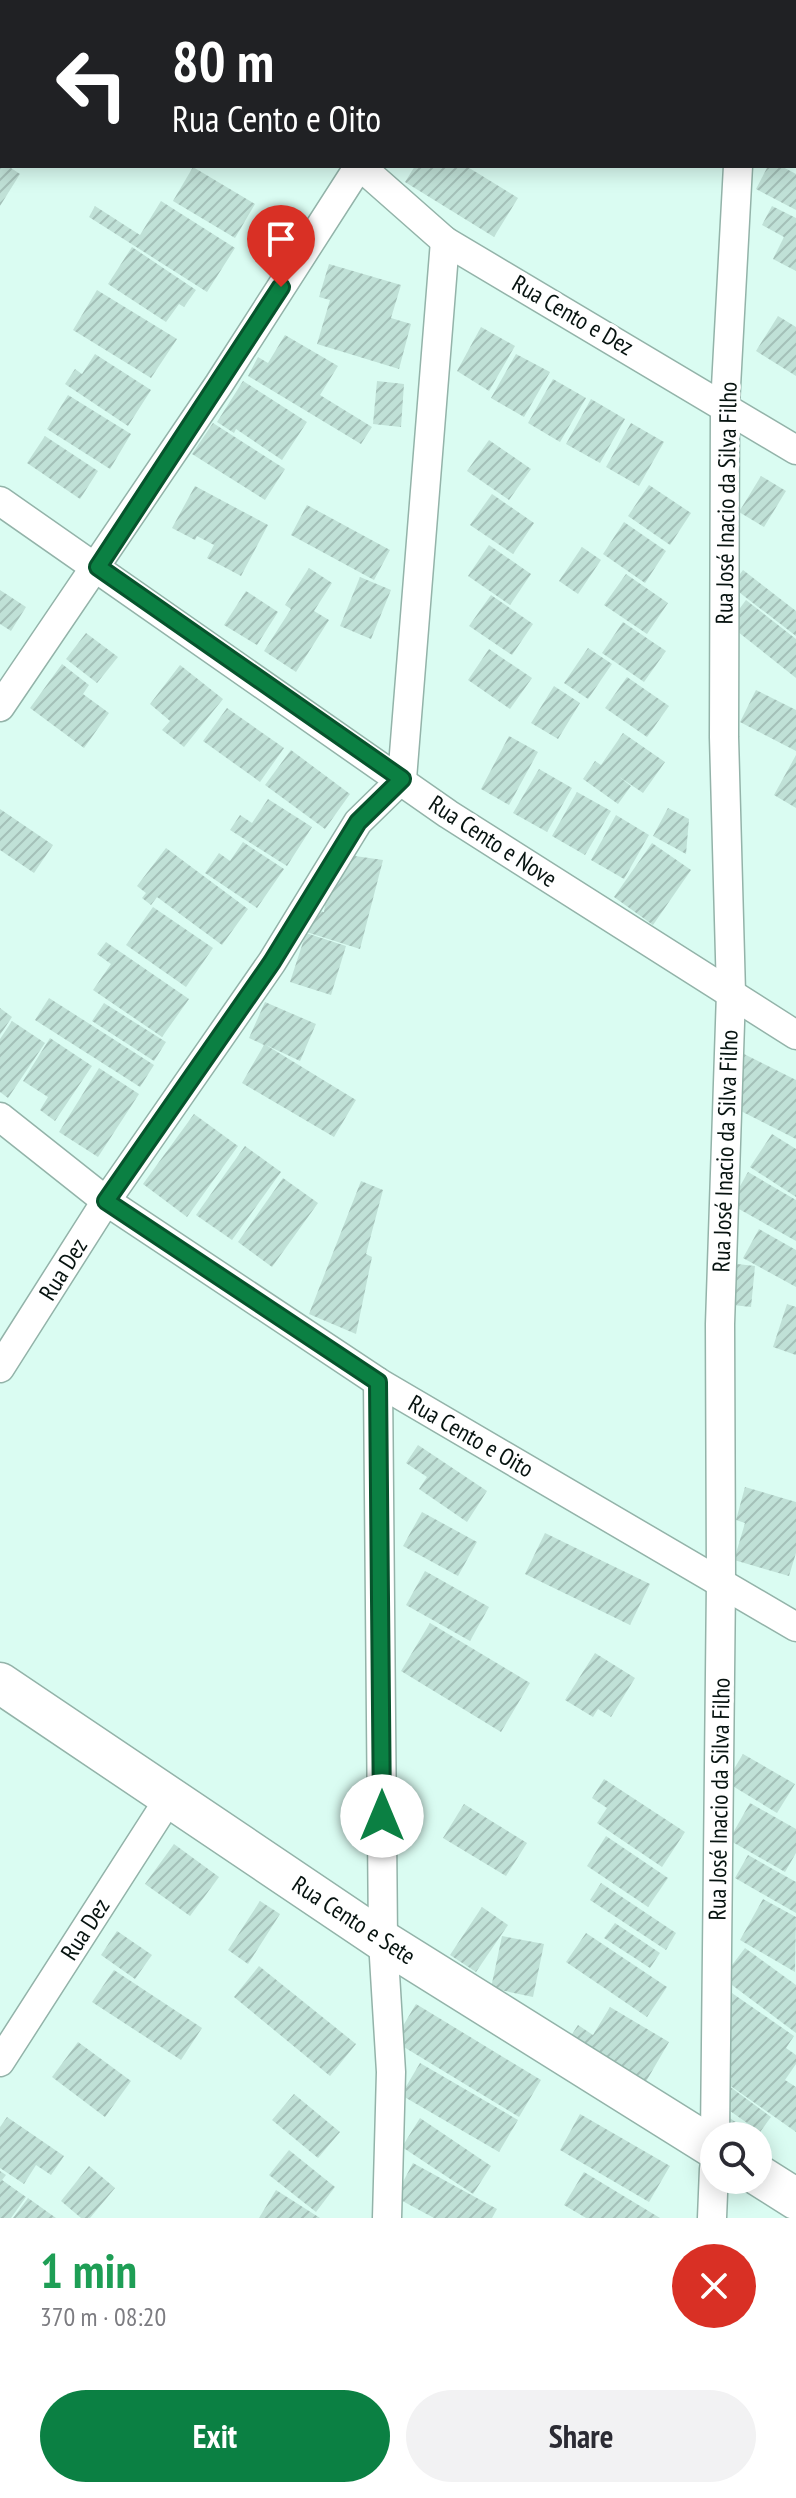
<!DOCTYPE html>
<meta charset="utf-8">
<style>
:root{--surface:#fff;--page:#f2f2f3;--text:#2b2b33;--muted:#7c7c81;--accent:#0b8043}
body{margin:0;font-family:"PT Sans Narrow",sans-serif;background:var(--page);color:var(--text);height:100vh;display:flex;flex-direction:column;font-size:30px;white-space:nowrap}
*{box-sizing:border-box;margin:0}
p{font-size:26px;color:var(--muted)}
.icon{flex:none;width:44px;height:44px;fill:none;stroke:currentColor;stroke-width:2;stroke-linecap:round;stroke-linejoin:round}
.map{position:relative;height:2218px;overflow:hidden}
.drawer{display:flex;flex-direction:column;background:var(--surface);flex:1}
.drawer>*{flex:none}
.guide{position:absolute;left:0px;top:0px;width:796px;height:168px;box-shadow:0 4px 20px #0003;background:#202124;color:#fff;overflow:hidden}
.tools{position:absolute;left:700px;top:2122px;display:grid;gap:16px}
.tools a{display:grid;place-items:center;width:72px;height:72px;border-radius:50%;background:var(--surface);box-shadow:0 4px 20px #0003;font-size:40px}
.pin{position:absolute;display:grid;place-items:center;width:68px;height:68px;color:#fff;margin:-82px -34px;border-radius:50% 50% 50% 0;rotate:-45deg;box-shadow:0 0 8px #0007}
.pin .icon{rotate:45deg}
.me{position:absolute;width:88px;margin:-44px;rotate:0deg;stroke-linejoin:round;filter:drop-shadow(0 0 6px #0008)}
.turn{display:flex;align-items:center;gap:28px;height:168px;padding:0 40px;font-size:36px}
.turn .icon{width:104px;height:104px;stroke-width:2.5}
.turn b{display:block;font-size:56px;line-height:68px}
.round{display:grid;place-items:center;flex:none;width:84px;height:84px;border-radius:42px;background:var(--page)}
.overview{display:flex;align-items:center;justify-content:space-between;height:136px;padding:0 40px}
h1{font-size:48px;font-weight:800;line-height:60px;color:#1e9e55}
.cta{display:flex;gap:16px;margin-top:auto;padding:16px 40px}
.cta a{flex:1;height:92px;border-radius:48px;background:var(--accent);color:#fff;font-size:32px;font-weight:800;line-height:92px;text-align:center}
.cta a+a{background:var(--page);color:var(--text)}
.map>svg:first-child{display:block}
.building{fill:url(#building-hatch)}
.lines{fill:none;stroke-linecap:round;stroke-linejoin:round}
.street-casing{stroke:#93b3a9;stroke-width:31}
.secondary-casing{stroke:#93b3a9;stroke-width:43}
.street{stroke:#fff;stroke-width:28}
.secondary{stroke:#fff;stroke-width:40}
.route-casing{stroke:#07532c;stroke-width:20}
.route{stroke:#0b8043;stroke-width:14}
.labels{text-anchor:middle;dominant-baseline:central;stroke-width:8;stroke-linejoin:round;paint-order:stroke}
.street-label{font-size:24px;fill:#071310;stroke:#fff}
</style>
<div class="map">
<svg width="796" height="2218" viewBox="0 0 796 2218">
<defs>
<pattern id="building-hatch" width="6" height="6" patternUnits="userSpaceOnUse" patternTransform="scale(2)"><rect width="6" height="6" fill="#c0e1d7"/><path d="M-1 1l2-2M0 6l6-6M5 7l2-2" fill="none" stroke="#a4c0b8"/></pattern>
</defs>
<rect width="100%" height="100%" fill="#dafcf2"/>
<!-- building -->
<g class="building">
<path d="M0,166H8L20,174L0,206Z"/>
<path d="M415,166H466L518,198L494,237L405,182Z"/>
<path d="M768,166H781L796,174V210L756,189Z"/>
<path d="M193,167L255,204L235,238L173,201Z"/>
<path d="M161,201L235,248L207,292L89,217L95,206L140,235Z"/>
<path d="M772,206L796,218V271L773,259L784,237L762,225Z"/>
<path d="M132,247L196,290L184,307L179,304L166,322L108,284Z"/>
<path d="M329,264L401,285L391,318L411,324L399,369L317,344L330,300L319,297Z"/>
<path d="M97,290L177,339L151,378L73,330Z"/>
<path d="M778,316L796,327V376L756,351Z"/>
<path d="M481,327L515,346L489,391L457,371Z"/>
<path d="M285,335L338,366L320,395L372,427L361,444L248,376L258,357L268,363Z"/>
<path d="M95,354L151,390L128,426L65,384L75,369L82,374Z"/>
<path d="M516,354L550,372L524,417L491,398Z"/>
<path d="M553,379L586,398L560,442L528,423Z"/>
<path d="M243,381L307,422L282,460L236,429L234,433L217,422Z"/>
<path d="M377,381L404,384L401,427L373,424Z"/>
<path d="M68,395L131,434L110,469L47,429Z"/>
<path d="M591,399L625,419L600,463L566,444Z"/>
<path d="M213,423L285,469L265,500L192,454Z"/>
<path d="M631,423L664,442L639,486L606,467Z"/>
<path d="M45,436L98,471L80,499L27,463Z"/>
<path d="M489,440L531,469L509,500L467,471Z"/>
<path d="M761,476L786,491L764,527L739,512Z"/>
<path d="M649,485L691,513L670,545L628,516Z"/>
<path d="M195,486L268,525L241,576L207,558L214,545L197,536L195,540L172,528Z"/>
<path d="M492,494L534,523L513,554L470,525Z"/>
<path d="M307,505L390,550L374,580L291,535Z"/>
<path d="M624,522L666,551L645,583L603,554Z"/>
<path d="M489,545L531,574L510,605L468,576Z"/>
<path d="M582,547L601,560L578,594L559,581Z"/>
<path d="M309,568L332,583L314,611L329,620L296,672L264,651L291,609L285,605Z"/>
<path d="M743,570L796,611V636L731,586Z"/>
<path d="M626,574L668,603L647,634L604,605Z"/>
<path d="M360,577L391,590L371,639L340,626Z"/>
<path d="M0,590L26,607L11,631L0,624Z"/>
<path d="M246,591L278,612L257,645L224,625Z"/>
<path d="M491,595L533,624L512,655L469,626Z"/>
<path d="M746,600L796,639V678L728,624Z"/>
<path d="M623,622L666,651L644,682L602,653Z"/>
<path d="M86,633L118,657L97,683L66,659Z"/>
<path d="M588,648L612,664L588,699L564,683Z"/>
<path d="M489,649L532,678L510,709L468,680Z"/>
<path d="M62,664L89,685L83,694L109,713L84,748L30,708Z"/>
<path d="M180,665L223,699L184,747L162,730L170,721L150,704Z"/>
<path d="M627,677L669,706L647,737L605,708Z"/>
<path d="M554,686L580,703L558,739L531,723Z"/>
<path d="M756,690L796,710V751L740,722Z"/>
<path d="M227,708L284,748L260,782L203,741Z"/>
<path d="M623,733L665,762L643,793L618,776L631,786L618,804L583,779L595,761L601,765Z"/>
<path d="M509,736L538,752L509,805L481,789Z"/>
<path d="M291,750L350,794L325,829L265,785Z"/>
<path d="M796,755V808L774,795Z"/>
<path d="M539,769L572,788L547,832L513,813Z"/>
<path d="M577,792L611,811L585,855L552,836Z"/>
<path d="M268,799L312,827L287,866L230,830L240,815L252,823Z"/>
<path d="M668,808L689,819L686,854L653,836Z"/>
<path d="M0,809L53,845L34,873L0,850Z"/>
<path d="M616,815L649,835L624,879L591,860Z"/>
<path d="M243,842L284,869L257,908L205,873L219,853L230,861Z"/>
<path d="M652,843L691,870L653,925L614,897Z"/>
<path d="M166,848L248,909L222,945L157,897L151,905L142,898L146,893L137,886Z"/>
<path d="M355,856L383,860L360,949L300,930L312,910L324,912L327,888Z"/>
<path d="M153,907L213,948L186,987L126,945Z"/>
<path d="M306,933L346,946L331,995L290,982Z"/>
<path d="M106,942L189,999L162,1037L93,990L111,964L97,954Z"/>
<path d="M49,998L154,1065L140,1087L35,1020Z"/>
<path d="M265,1002L316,1024L300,1061L266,1045L356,1100L334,1137L242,1083L264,1045L249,1038Z"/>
<path d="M104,1003L166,1042L154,1061L92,1021Z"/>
<path d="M0,1008L12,1017L0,1035Z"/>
<path d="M12,1021L45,1043L8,1098L0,1092V1039Z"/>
<path d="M50,1038L92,1066L55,1121L40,1110L48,1097L23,1081Z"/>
<path d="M738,1051L796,1080V1139L731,1106Z"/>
<path d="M99,1068L139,1094L98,1157L59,1132Z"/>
<path d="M194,1114L238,1146L187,1217L143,1184Z"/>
<path d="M772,1134L796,1149V1197L750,1167Z"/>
<path d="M245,1146L281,1172L232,1240L196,1215Z"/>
<path d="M748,1172L796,1200V1241L730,1204Z"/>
<path d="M283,1178L318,1203L272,1267L238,1242Z"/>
<path d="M361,1181L383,1190L366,1254L372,1257L356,1334L309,1314Z"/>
<path d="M759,1229L796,1250V1287L743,1258Z"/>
<path d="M728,1263L755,1266L751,1307L724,1304Z"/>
<path d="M787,1304L796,1307V1355L773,1347Z"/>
<path d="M418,1445L487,1491L467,1522L419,1489L427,1477L406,1463Z"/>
<path d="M745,1487L796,1502V1553L789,1576L734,1560L745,1523L736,1520Z"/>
<path d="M422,1512L477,1542L458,1576L403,1546Z"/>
<path d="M545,1533L650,1584L630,1625L525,1574Z"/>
<path d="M425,1571L489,1607L470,1641L406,1605Z"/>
<path d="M430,1623L530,1683L501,1732L401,1671Z"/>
<path d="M595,1653L635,1678L611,1717L598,1709L593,1717L565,1700Z"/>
<path d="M743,1754L795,1784L777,1813L726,1782Z"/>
<path d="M604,1779L685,1832L662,1867L597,1823L607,1808L592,1798Z"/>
<path d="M750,1803L796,1829V1853L785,1872L729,1840Z"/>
<path d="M464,1804L527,1843L506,1876L443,1838Z"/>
<path d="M606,1836L668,1878L648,1907L587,1866Z"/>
<path d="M174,1844L219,1877L190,1916L145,1884Z"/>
<path d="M748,1855L796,1882V1913L735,1878Z"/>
<path d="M601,1883L676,1933L666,1950L590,1900Z"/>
<path d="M763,1899L796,1917L795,1972L740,1940Z"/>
<path d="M260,1901L280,1914L248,1964L228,1950Z"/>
<path d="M482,1907L508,1925L476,1972L450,1955Z"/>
<path d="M615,1923L660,1953L650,1968L604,1938Z"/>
<path d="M117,1931L152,1955L135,1979L101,1955Z"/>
<path d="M586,1933L667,1987L647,2017L566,1962Z"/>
<path d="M502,1936L544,1944L533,1997L491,1988Z"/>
<path d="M745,1948L796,1985V2033L732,1985V1965Z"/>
<path d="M259,1966L356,2044L330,2076L234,1997Z"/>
<path d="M114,1970L202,2028L181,2060L92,2002Z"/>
<path d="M729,1991L794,2036L786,2048L796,2055V2064L785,2080L796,2087V2132L718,2077Z"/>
<path d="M416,2004L541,2080L519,2117L394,2041Z"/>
<path d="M610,2007L669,2042L641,2090L565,2045L578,2025L593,2035Z"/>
<path d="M78,2042L131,2081L105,2117L52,2077Z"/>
<path d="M420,2063L518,2120L499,2152L401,2095Z"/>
<path d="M729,2086L771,2117L760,2132L723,2106Z"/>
<path d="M294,2094L340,2132L318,2158L272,2120Z"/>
<path d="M580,2114L670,2166L649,2202L560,2150Z"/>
<path d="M725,2115L757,2136H721Z"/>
<path d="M7,2117L64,2156L51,2175L36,2165L24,2184L0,2168V2127Z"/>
<path d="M420,2118L491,2166L473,2194L402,2147Z"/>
<path d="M289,2150L335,2187L316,2212L269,2175Z"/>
<path d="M413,2163L497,2209L492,2218H434L395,2197Z"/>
<path d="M89,2166L115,2188L90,2218H81L61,2201Z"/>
<path d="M0,2171L6,2175L2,2180L26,2197L11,2218H0Z"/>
<path d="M584,2172L660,2218H586L564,2205Z"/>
<path d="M276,2190L320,2218H259Z"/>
<path d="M28,2198L56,2218H13Z"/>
</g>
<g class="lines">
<defs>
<g id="street">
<path d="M117,0L120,2"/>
<path d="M17,2L18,0"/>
<path d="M475,2L477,0"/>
<path d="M744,2V0"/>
<path d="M0,27L2,24"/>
<path d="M360,166L445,241L796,450"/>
<path d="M0,501L448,814L796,1035"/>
<path d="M0,707L219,384L359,166"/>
<path d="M0,1117L106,1201L378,1382L796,1627"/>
<path d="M0,1368L106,1201L272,962L358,822L402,779L445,241"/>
<path d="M378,1382L383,1941L391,2072L387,2218"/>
<path d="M0,2062L170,1797"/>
<path d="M715,2136L721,1582L720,1324L731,993L724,737L725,405L738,166"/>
<path d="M712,2218L714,2169"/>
</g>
<g id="secondary">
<path d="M0,1683L383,1941L714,2148"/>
<path d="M758,2175L796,2199"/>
</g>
</defs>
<!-- street casing -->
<use href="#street" class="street-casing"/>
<!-- secondary casing -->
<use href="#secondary" class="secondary-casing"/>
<!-- street -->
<use href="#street" class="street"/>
<!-- secondary -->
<use href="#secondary" class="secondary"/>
</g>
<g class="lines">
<defs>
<path id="route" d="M281,287L98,567L402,779L358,822L272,962L106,1201L378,1382L382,1816"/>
</defs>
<!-- route casing -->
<use href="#route" class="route-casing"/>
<!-- route -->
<use href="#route" class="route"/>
</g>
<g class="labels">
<!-- street labels -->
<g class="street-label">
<text transform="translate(573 315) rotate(30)">Rua Cento e Dez</text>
<text transform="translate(726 503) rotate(-89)">Rua José Inacio da Silva Filho</text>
<text transform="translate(493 841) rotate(33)">Rua Cento e Nove</text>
<text transform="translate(725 1151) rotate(-88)">Rua José Inacio da Silva Filho</text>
<text transform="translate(63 1269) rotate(-58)">Rua Dez</text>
<text transform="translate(471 1436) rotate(30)">Rua Cento e Oito</text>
<text transform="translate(719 1799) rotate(-89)">Rua José Inacio da Silva Filho</text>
<text transform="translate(354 1920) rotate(33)">Rua Cento e Sete</text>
<text transform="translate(85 1929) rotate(-57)">Rua Dez</text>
</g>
</g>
</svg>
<div class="tools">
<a><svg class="icon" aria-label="search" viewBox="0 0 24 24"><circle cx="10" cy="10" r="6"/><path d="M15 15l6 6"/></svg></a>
</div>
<div class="pin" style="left:281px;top:287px;background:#d93025"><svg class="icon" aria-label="arrive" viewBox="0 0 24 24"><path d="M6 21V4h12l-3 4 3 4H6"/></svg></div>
<svg class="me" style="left:382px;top:1816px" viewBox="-20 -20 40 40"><circle r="19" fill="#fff"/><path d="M0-13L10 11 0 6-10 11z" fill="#0b8043"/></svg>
<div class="guide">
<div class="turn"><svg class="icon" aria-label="left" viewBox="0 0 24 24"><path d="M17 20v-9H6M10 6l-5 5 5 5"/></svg><div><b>80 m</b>Rua Cento e Oito</div></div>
</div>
</div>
<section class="drawer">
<div class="overview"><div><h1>1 min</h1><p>370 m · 08:20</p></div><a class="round" style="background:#d93025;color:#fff"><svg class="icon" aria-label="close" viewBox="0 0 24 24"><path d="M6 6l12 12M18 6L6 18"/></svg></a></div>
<div class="cta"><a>Exit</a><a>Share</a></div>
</section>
